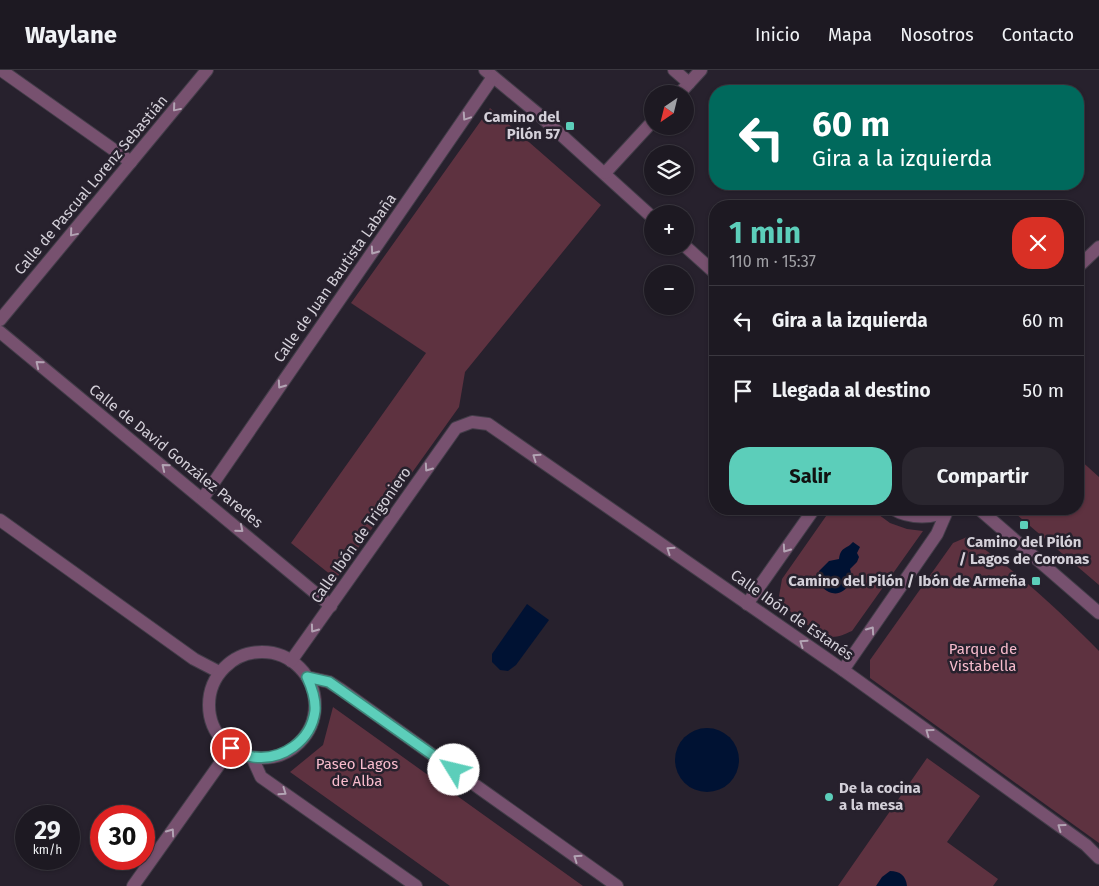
<!DOCTYPE html>
<html lang="es">
<meta charset="utf-8">
<style>
:root{--surface:#1d1922;--page:#2a262f;--text:#f1f3f6;--muted:#a0a0a5;--line:#3b3840;--accent:#5cceba}
body{margin:0;font-family:"Fira Sans",sans-serif;background:var(--page);color:var(--text);height:100vh;display:flex;flex-direction:column;font-size:19px;white-space:nowrap}
*{box-sizing:border-box;margin:0}
p{font-size:16px;color:var(--muted)}
.icon{flex:none;width:28px;height:28px;fill:none;stroke:currentColor;stroke-width:2;stroke-linecap:round;stroke-linejoin:round}
.map{position:relative;flex:1;overflow:hidden}
.drawer{position:absolute;left:709px;top:130px;width:375px;height:315px;display:flex;flex-direction:column;background:var(--surface);border-radius:20px;box-shadow:0 1px 4px #0004,0 0 0 1px var(--line)}
.drawer>*{flex:none}
.banner{position:absolute;left:709px;top:15px;width:375px;height:105px;border-radius:20px;box-shadow:0 1px 4px #0004,0 0 0 1px var(--line);background:#00695c;color:#fff;overflow:hidden}
.needle{width:32px;rotate:215deg}
.fabs{position:absolute;left:644px;top:15px;display:grid;gap:10px}
.fabs a{display:grid;place-items:center;width:50px;height:50px;border-radius:50%;background:var(--surface);box-shadow:0 1px 4px #0004,0 0 0 1px var(--line);font-size:25px}
.speed{position:absolute;left:15px;top:735px;display:flex;gap:10px;font-size:25px;font-weight:700;text-align:center}
.speed>*{display:grid;place-content:center;width:65px;height:65px;border-radius:50%;background:var(--surface);box-shadow:0 1px 4px #0004,0 0 0 1px var(--line);line-height:1}
.speed small{font-size:12px;font-weight:400}
.speed .limit{border:8px solid #d22;background:#fff;color:#111}
.pin{position:absolute;display:grid;place-items:center;width:42px;height:42px;color:#fff;margin:-21px;border:2px solid #fff;border-radius:50%;box-shadow:0 1px 5px #0007}
.me{position:absolute;width:55px;margin:-28px;rotate:306deg;stroke-linejoin:round;filter:drop-shadow(0 0 4px #0008)}
.turn{display:flex;align-items:center;gap:18px;height:105px;padding:0 20px;font-size:22px}
.turn .icon{width:65px;height:65px;stroke-width:2.5}
.turn b{display:block;font-size:35px;line-height:42px}
.round{display:grid;place-items:center;flex:none;width:52px;height:52px;border-radius:20px;background:var(--page)}
.head{display:flex;align-items:center;justify-content:space-between;height:85px;padding:0 20px}
h1{font-size:30px;font-weight:700;line-height:38px;color:var(--accent)}
.button{display:flex;gap:10px;margin-top:auto;padding:10px 20px}
.button a{flex:1;height:58px;border-radius:20px;background:var(--accent);color:#111;font-size:20px;font-weight:700;line-height:58px;text-align:center}
.button a+a{background:var(--page);color:var(--text)}
ul{padding:0;list-style:none}
li{display:flex;align-items:center;gap:15px;height:70px;padding:0 20px;border-top:1px solid var(--line)}
li div{flex:1}
li b{display:block;font-size:19px}
li em{font-style:normal}
header{display:flex;align-items:center;gap:30px;box-sizing:border-box;height:70px;padding:0 25px;background:var(--surface);border-bottom:1px solid var(--line)}
header strong{font-size:24px}
nav{display:flex;gap:28px;margin-inline-start:auto;font-size:18px}
.map>svg:first-child{display:block}
.green{fill:#5e3240}
.water{fill:#001233}
.lines{fill:none;stroke-linecap:round;stroke-linejoin:round}
.minor-casing{stroke:#433d49;stroke-width:14}
.minor{stroke:#77516f;stroke-width:12}
.oneway{stroke:#b3a4b4}
.route-casing{stroke:#3c8679;stroke-width:12}
.route{stroke:#5cceba;stroke-width:9}
.poi-dot{fill:#5cceba;stroke:#27212d;stroke-width:2}
.labels{text-anchor:middle;dominant-baseline:central;stroke-width:5;stroke-linejoin:round;paint-order:stroke}
.poi-label{font-size:15px;font-weight:bold;fill:#d4d0d9;stroke:#27212d;text-anchor:end}
.street-label{font-size:15px;fill:#d4d0d9;stroke:#27212d}
.park-label{font-size:15px;fill:#f7bbcc;stroke:#27212d}
</style>
<header>
<strong>Waylane</strong>
<nav><a>Inicio</a><a>Mapa</a><a>Nosotros</a><a>Contacto</a></nav>
</header>
<div class="map">
<svg width="1099" height="816" viewBox="0 0 1099 816">
<rect width="100%" height="100%" fill="#27212d"/>
<!-- green -->
<g class="green">
<path d="M490,38L601,135L465,302L459,337L336,509L291,473L426,283L351,233Z"/>
<path d="M1078,388L1099,407V515L1010,439H1078Z"/>
<path d="M831,439H871L890,453L907,459L923,461L852,561C845,564 839,567 832,567C821,567 793,545 785,536C783,533 781,529 779,526L782,509Z"/>
<path d="M967,467C1012,497 1061,542 1099,581V773L870,608V590L953,473Z"/>
<path d="M333,637L583,816H450L290,702L323,675Z"/>
<path d="M927,688L980,726L947,772L998,809L993,816H838Z"/>
</g>
<!-- water -->
<g class="water">
<path d="M853,472L860,477L857,483L859,487L857,492L850,499C854,511 845,526 832,523C827,522 823,518 819,514V501L829,491L839,489C841,476 846,480 853,472Z"/>
<path d="M527,534L549,550L516,595L508,601L500,600L492,592V584Z"/>
<circle cx="707" cy="690" r="32"/>
<path d="M890,801C900,801 906,806 907,816H876L882,807Z"/>
</g>
<g class="lines">
<defs>
<g id="minor">
<path d="M1,0L131,92"/>
<path d="M485,0L537,43L652,147"/>
<path d="M674,0L689,13"/>
<path d="M679,24L701,0"/>
<path d="M605,103L652,52"/>
<path d="M685,176L715,203"/>
<path d="M1078,197L1099,177"/>
<path d="M0,250L207,0"/>
<path d="M0,262L331,536"/>
<path d="M203,428L493,7"/>
<path d="M893,439C910,449 934,449 951,439"/>
<path d="M979,439L1099,543"/>
<path d="M0,450L194,589L219,602"/>
<path d="M747,534L814,439"/>
<circle cx="262" cy="635" r="53"/>
<path d="M291,591L456,358L472,352L488,354L843,600L1086,775L1099,788"/>
<path d="M843,600L937,464L947,441"/>
<path d="M307,607L329,612L340,619L617,816"/>
<path d="M252,687L261,707L416,816"/>
<path d="M133,816L231,678"/>
</g>
</defs>
<!-- minor casing -->
<use href="#minor" class="minor-casing"/>
<!-- minor -->
<use href="#minor" class="minor"/>
</g>
<!-- one-way arrows -->
<defs><path id="oneway-chevron" d="M-2-3.5L2.5 0L-2 3.5" fill="none" stroke-width="1.6" stroke-linecap="round" stroke-linejoin="round" transform="scale(1.25)"/></defs>
<g class="oneway">
<use href="#oneway-chevron" transform="translate(176 38) rotate(130)"/>
<use href="#oneway-chevron" transform="translate(466 47) rotate(124)"/>
<use href="#oneway-chevron" transform="translate(73 163) rotate(130)"/>
<use href="#oneway-chevron" transform="translate(374 181) rotate(125)"/>
<use href="#oneway-chevron" transform="translate(39 294) rotate(-141)"/>
<use href="#oneway-chevron" transform="translate(281 315) rotate(125)"/>
<use href="#oneway-chevron" transform="translate(536 387) rotate(-145)"/>
<use href="#oneway-chevron" transform="translate(165 397) rotate(-141)"/>
<use href="#oneway-chevron" transform="translate(428 398) rotate(125)"/>
<use href="#oneway-chevron" transform="translate(240 459) rotate(40)"/>
<use href="#oneway-chevron" transform="translate(786 479) rotate(125)"/>
<use href="#oneway-chevron" transform="translate(670 480) rotate(-145)"/>
<use href="#oneway-chevron" transform="translate(314 559) rotate(126)"/>
<use href="#oneway-chevron" transform="translate(871 560) rotate(-55)"/>
<use href="#oneway-chevron" transform="translate(803 573) rotate(-145)"/>
<use href="#oneway-chevron" transform="translate(929 662) rotate(-144)"/>
<use href="#oneway-chevron" transform="translate(283 722) rotate(35)"/>
<use href="#oneway-chevron" transform="translate(1061 757) rotate(-144)"/>
<use href="#oneway-chevron" transform="translate(171 762) rotate(-55)"/>
<use href="#oneway-chevron" transform="translate(577 788) rotate(-145)"/>
</g>
<g class="lines">
<defs>
<path id="route" d="M231,678C238,682 245,686 253,687C282,691 311,671 315,641C316,629 312,618 307,607L329,612L454,700"/>
</defs>
<!-- route casing -->
<use href="#route" class="route-casing"/>
<!-- route -->
<use href="#route" class="route"/>
</g>
<!-- markers -->
<g class="poi-dot">
<rect x="565" y="51" width="10" height="10" rx="2.5"/>
<rect x="1019" y="450" width="10" height="10" rx="2.5"/>
<rect x="1031" y="506" width="10" height="10" rx="2.5"/>
<circle cx="829" cy="727" r="5"/>
</g>
<g class="labels">
<!-- poi labels -->
<g class="poi-label">
<text x="560" y="47">Camino del<tspan x="560" dy="17">Pilón 57</tspan></text>
<text x="1024" y="472" text-anchor="middle">Camino del Pilón<tspan x="1024" dy="17">/ Lagos de Coronas</tspan></text>
<text x="1026" y="511">Camino del Pilón / Ibón de Armeña</text>
<text x="839" y="718" text-anchor="start">De la cocina<tspan x="839" dy="17">a la mesa</tspan></text>
</g>
<!-- street labels -->
<g class="street-label">
<text transform="translate(91 115) rotate(-50)">Calle de Pascual Lorenz Sebastián</text>
<text transform="translate(335 208) rotate(-55)">Calle de Juan Bautista Labaña</text>
<text transform="translate(176 386) rotate(39)">Calle de David González Paredes</text>
<text transform="translate(361 465) rotate(-55)">Calle Ibón de Trigoniero</text>
<text transform="translate(792 545) rotate(35)">Calle Ibón de Estanés</text>
</g>
<!-- park labels -->
<g class="park-label">
<text x="983" y="579">Parque de<tspan x="983" dy="17">Vistabella</tspan></text>
<text x="357" y="694">Paseo Lagos<tspan x="357" dy="17">de Alba</tspan></text>
</g>
</g>
</svg>
<div class="fabs">
<a><svg class="needle" viewBox="-14 -14 28 28"><path d="M0-13l5 13h-10z" fill="#e53935"/><path d="M0 13l5-13h-10z" fill="#a0a0a5"/></svg></a>
<a><svg class="icon" aria-label="layers" viewBox="0 0 24 24"><path d="M12 4l9 5-9 5-9-5zM3 14l9 5 9-5"/></svg></a>
<a>+</a>
<a>−</a>
</div>
<div class="speed"><div>29<small>km/h</small></div><div class="limit">30</div></div>
<div class="pin" style="left:231px;top:678px;background:#d93025"><svg class="icon" aria-label="arrive" viewBox="0 0 24 24"><path d="M6 21V4h12l-3 4 3 4H6"/></svg></div>
<svg class="me" style="left:454px;top:700px" viewBox="-20 -20 40 40"><circle r="19" fill="#fff"/><path d="M0-13L10 11 0 6-10 11z" fill="#5cceba"/></svg>
<div class="banner">
<div class="turn"><svg class="icon" aria-label="left" viewBox="0 0 24 24"><path d="M17 20v-9H6M10 6l-5 5 5 5"/></svg><div><b>60 m</b>Gira a la izquierda</div></div>
</div>
<section class="drawer">
<div class="head"><div><h1>1 min</h1><p>110 m · 15:37</p></div><a class="round" style="background:#d93025;color:#fff"><svg class="icon" aria-label="close" viewBox="0 0 24 24"><path d="M6 6l12 12M18 6L6 18"/></svg></a></div>
<ul>
<li><svg class="icon" aria-label="left" viewBox="0 0 24 24"><path d="M17 20v-9H6M10 6l-5 5 5 5"/></svg><div><b>Gira a la izquierda</b></div><em>60 m</em></li>
<li><svg class="icon" aria-label="arrive" viewBox="0 0 24 24"><path d="M6 21V4h12l-3 4 3 4H6"/></svg><div><b>Llegada al destino</b></div><em>50 m</em></li>
</ul>
<div class="button"><a>Salir</a><a>Compartir</a></div>
</section>
</div>
